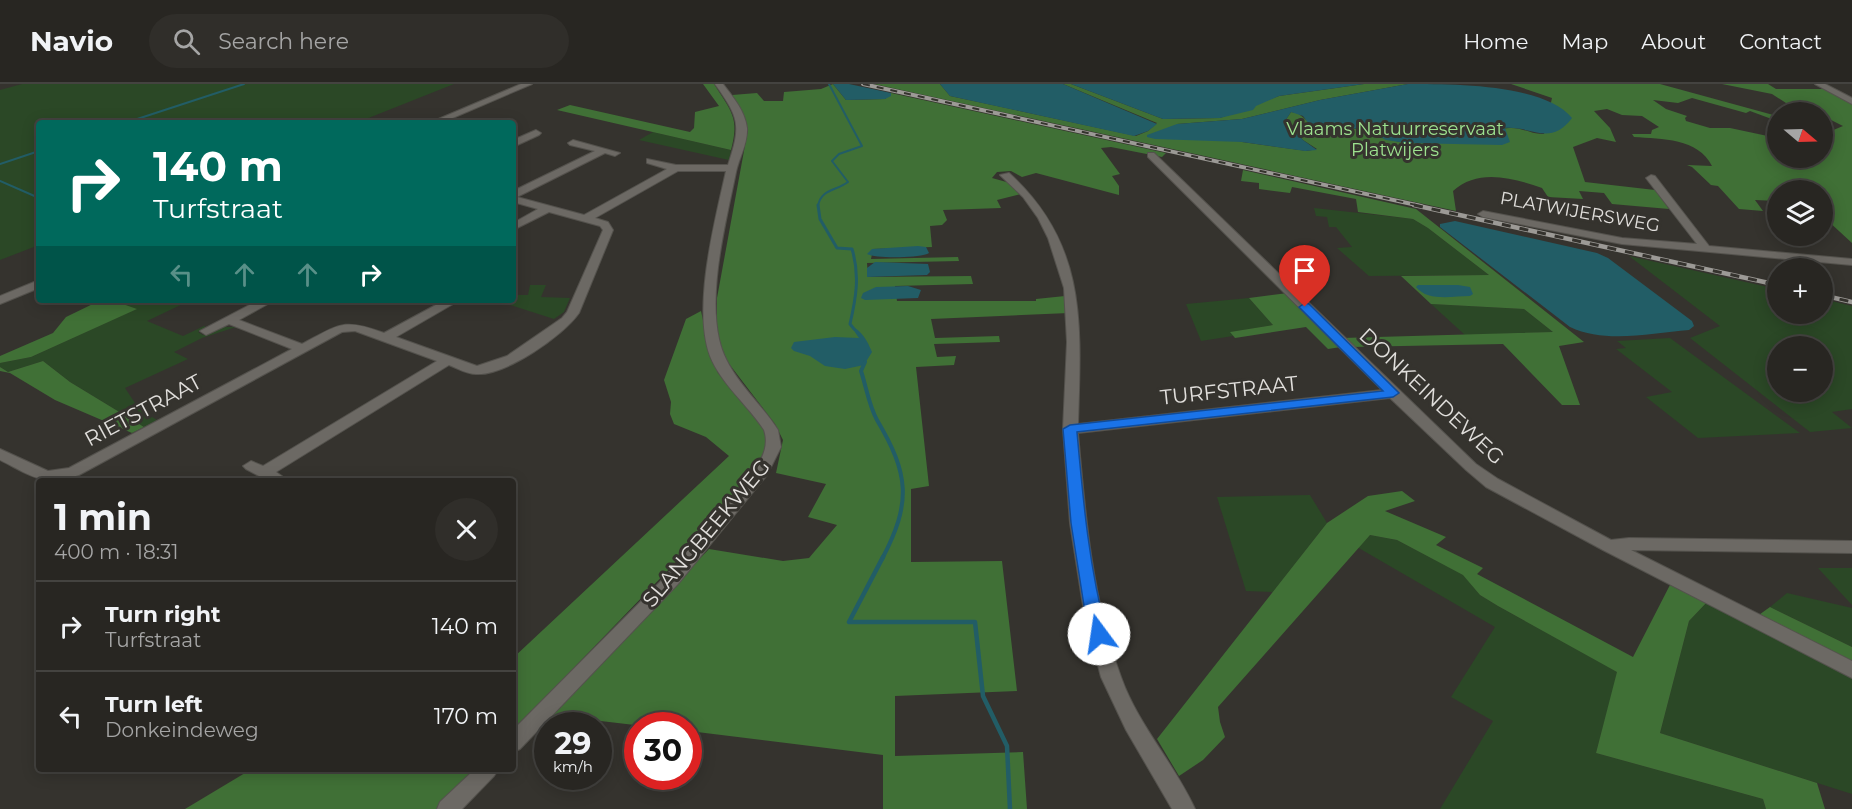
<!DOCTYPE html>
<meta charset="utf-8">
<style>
:root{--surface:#282622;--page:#302e2a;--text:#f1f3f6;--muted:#a5a5a5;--line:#444340}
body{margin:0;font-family:Montserrat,sans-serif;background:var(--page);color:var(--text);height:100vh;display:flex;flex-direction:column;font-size:22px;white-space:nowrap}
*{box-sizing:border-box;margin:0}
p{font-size:20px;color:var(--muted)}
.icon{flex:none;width:33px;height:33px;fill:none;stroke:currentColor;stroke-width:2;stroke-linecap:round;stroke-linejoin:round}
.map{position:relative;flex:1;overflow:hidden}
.sheet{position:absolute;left:36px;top:394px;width:480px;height:294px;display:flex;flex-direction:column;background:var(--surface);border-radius:6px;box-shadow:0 3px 15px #0003,0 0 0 2px var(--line)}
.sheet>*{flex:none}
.top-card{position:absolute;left:36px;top:36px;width:480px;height:183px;border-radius:6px;box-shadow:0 3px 15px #0003,0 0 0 2px var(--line);background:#00695c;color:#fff;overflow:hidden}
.needle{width:39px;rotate:109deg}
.fabs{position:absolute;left:1767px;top:18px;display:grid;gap:12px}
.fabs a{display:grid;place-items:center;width:66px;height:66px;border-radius:50%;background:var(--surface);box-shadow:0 3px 15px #0003,0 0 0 2px var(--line);font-size:30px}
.speed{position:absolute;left:534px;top:628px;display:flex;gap:12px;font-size:30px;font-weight:700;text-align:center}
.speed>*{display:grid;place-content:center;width:78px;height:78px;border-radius:50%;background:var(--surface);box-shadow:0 3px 15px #0003,0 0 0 2px var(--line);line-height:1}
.speed small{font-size:15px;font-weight:400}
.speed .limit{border:9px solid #d22;background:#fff;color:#111}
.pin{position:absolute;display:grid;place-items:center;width:51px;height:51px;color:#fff;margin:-62px -26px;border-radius:50% 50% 50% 0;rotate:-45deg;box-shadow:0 0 6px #0007}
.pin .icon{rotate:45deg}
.me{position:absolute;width:66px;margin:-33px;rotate:346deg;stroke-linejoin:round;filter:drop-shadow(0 0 4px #0008)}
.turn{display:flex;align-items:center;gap:21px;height:126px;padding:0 18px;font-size:27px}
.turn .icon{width:78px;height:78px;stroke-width:2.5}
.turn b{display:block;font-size:42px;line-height:51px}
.lanes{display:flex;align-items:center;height:57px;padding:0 18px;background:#0003;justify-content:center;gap:30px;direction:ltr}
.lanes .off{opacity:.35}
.round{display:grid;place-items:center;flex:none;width:63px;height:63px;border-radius:32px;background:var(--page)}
.summary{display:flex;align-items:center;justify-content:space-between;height:102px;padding:0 18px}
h1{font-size:36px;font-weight:700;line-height:45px}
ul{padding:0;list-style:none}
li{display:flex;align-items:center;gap:18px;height:90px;padding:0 18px;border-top:2px solid var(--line)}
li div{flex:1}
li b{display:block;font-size:22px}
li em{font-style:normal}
header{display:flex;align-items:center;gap:36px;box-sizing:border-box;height:84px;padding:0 30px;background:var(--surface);border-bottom:2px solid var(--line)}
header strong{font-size:28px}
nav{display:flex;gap:33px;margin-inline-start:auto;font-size:21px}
.search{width:420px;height:54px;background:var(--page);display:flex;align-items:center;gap:15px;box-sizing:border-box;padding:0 21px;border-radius:33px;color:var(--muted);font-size:22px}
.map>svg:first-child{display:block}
.green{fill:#2b4826;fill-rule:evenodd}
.forest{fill:#407036}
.water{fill:#225d66}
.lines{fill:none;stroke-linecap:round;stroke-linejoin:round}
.stream-far3{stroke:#225d66;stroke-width:2}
.stream-far2{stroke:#225d66;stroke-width:3}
.stream-far1{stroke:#225d66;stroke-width:4}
.stream{stroke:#225d66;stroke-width:4.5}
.street-casing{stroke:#54524d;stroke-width:2}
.street{fill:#6c6964;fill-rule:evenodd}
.rail-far1-casing{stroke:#9c9a96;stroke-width:4}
.rail-casing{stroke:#9c9a96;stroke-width:4.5}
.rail-far1{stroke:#35332e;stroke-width:2;stroke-dasharray:7;stroke-linecap:butt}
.rail{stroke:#35332e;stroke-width:3;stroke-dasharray:9;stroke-linecap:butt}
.route{fill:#1a73e8;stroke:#114b97;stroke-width:1.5}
.labels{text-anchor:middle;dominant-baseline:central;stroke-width:6;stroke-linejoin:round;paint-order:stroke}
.far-park-label{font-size:18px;fill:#9de28f;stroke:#35332e}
.far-street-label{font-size:18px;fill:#e1dfdc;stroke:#35332e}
.street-label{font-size:21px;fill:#e1dfdc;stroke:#35332e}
</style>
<header>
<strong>Navio</strong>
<div class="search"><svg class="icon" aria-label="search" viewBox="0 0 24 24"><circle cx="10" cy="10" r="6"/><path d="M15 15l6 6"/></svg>Search here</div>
<nav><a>Home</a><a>Map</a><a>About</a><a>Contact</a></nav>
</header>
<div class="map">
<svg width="1852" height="725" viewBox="0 0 1852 725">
<rect width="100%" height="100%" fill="#35332e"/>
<!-- green -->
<g class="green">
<path d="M22,0H454L356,39H39V161L0,176V6Z"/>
<path d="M653,48L731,66L729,76L639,56Z"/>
<path d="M1314,124L1413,135L1428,144L1489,191L1369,192L1337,164L1352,163L1336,143H1329L1327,133L1316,132Z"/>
<path d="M1629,172L1777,205L1778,230H1822L1823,215L1852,222V325L1832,328L1852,344L1810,348L1690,254L1720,242ZM1778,262H1822V308H1778Z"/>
<path d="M530,201H546L541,213L570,214L564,228L554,235L495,216H513L516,211H528Z"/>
<path d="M1249,214L1273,241L1231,248L1233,252L1201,257L1186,220Z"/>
<path d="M121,216H191L147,237L183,252L204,242L206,243L198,248L203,251L222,243H236L202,254L174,268L188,275L125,304L139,325L157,336L144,343L70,298L43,277L8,288L0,283V279L31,273L136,225L116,218Z"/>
<path d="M1431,220L1524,225L1553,248L1465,251Z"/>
<path d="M1670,254L1800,349L1698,354L1646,313L1672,308L1616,265L1626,264L1617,257Z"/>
<path d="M1310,411L1327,439L1273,508L1246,507L1217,413Z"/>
<path d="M1370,451L1397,456L1464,491L1480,511L1498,522L1618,588L1596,669L1763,715L1766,725H1440L1493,637L1451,613L1495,543L1357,463Z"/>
<path d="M1818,484H1852V521Z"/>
<path d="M1787,509L1852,524V563L1770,523Z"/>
<path d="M1708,517L1852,592V710L1660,649L1689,537Z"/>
</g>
<!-- forest -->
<g class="forest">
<path d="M703,0H714C731,27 740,34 731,66L557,26L570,21L690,48L694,44L695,28L719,22Z"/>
<path d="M833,0L846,16L885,15L891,9L1166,69L1162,73L1111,63L1101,64L1120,90L1112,92L1119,102V111L1036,89L1022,93L1011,87L997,88L992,94L1010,99L1021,110L997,116L1001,124L943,126L947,136L942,141L930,142L932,163L873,165L871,175L958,173L959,177L867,179L868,193L971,192L973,200L895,202L897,217H1036V215L1065,212L1069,229L931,235L935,254L999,252L1000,258L934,260L937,273L956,272L954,281L916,283L929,402L911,405V478L1002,477L1017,607L895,612V672L1023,668L1027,725H883V671L689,647L688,642H643L550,631L709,465L783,477L809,474L837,441L808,433L826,400L776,389L783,356L775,340L720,268L717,246V214L748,45L732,11L757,9L764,17H783L784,8L821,5Z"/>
<path d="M874,0H940L950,12L1136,52L1148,47L1157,39L1063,0H1071L1163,35L1220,34L1279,12L1364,0H1408L1320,16L1242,35L1177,40L1242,58L1307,67L1317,65L1303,56L1285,37L1291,28L1297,29C1309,36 1319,52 1336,49C1345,47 1348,43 1358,45C1377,48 1387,58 1410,59C1443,61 1477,46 1509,44C1522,43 1532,51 1544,50L1552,14L1511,0H1660L1777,32V37L1750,27L1746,29L1692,14L1678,19L1653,16L1666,25L1687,32L1685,34L1686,37L1710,44H1730L1777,54L1778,74H1822L1823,45L1831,47L1843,42L1823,32L1822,28H1815L1786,19L1772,10L1722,0H1768L1776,5H1826L1852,19V159L1827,136H1823L1822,106H1778L1777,117L1755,116L1763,127L1739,125L1718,102L1711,101L1692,83L1687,81L1712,82C1698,54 1662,55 1634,53L1632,50H1651L1652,46L1659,43L1642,32L1622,31L1607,25L1594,27L1610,44L1616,58L1597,54L1573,63L1585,98L1655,106L1669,125L1612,120L1604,109L1579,107L1583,115L1548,113L1542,104C1513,94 1478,84 1453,107L1456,127Z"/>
<path d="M1243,86L1416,125L1584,258L1559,262L1580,321H1562L1503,260L1352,263L1342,254L1553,248L1524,225L1431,220L1401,192L1489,191L1428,144L1413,135L1358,128L1356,115L1292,103L1290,109L1259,105V99L1241,97Z"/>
<path d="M1288,209L1341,263L1328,265L1306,243L1235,254L1230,248L1273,241L1249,214Z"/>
<path d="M101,216H121L117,218L137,225L31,273L0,279V272L53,249L66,233Z"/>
<path d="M701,227L710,269L718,289L764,345L770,368L754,397L513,647V574L729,372L706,353L674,340L670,330L671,318L664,296L686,235Z"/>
<path d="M43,277L70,298L144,343L132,349L55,316L10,289L0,287V283L8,288Z"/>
<path d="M1402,407L1415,417L1385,427L1446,453L1436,461L1483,484L1477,490L1633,573L1671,499L1708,517L1689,537L1660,649L1817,699L1825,725H1766L1763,715L1596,669L1617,588L1498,522L1480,511L1463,491L1397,456L1370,451L1218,623L1220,638L1225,653L1203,676L1179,692L1157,655L1327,439L1368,412Z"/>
<path d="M1770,523L1852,563V581L1756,533Z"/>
<path d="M250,686H475L438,725H185Z"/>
</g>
<!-- water -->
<g class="water">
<path d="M833,0H849L891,9V12L885,15L846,16Z"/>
<path d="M940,0H1063L1157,40L1148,47L1134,52L950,12Z"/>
<path d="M1071,0H1364L1279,12L1256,22L1253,26L1220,34L1163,35Z"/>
<path d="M1408,0C1454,0 1545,0 1572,34C1550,63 1533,42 1505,44L1510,58L1502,61L1406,59L1386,56L1370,47L1346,43L1332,49L1309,40L1303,32L1291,28L1285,37L1303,56L1317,66L1305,67L1242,58L1155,55L1147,53V51L1177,40L1242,35L1320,16Z"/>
<path d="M1455,137L1597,169L1608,174L1692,237L1694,242L1689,246C1651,249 1606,260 1570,243L1440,143V140Z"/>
<path d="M918,162L926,163L929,169C921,174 876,175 867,170L872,165Z"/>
<path d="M875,178L928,180L930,188L927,191L867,193V184Z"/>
<path d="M1418,201H1458L1470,203L1473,210L1470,212C1453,212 1428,218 1416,203Z"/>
<path d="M908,202L921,206L918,214L865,216L861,214L863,209L876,203Z"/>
<path d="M850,241C862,247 867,256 872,268L864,281L845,285L825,282L810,272L794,267L791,264L794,258L835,253L859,254Z"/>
</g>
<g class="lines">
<!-- stream-far3 -->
<g class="stream-far3">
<path d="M125,39L244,0"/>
<path d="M0,80L39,67"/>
<path d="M0,97L39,114"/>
<path d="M818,122C821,105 836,107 848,98L832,77L839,70L862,62L829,0"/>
</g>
<!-- stream-far2 -->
<path class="stream-far2" d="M818,121L820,135L837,164L852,165C860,191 856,214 850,240L854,245"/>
<!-- stream-far1 -->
<path class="stream-far1" d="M865,278L861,287C866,302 869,322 877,336C909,390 912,418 882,475"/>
<!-- stream -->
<path class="stream" d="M883,473L849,538H975L983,612L1007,662L1010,725"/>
<defs>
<g id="street">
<path d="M521,0H532L441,39H429Z"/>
<path d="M715,0H723C733,13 745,27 747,44C748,59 739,74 736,88C726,138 708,205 719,255C727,292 759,316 778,346L781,363L767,391L678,500L520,665L513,668V646L666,492L756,385C763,372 769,361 764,346C748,321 721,300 710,272C692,223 715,137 726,87H678L595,134L608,138L613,146L579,229C563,252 505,292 476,290C467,290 457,284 449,281L276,388L286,395L284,398H270L246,385L243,382L251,377L263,382L437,277L355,247L342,248L79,391C40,402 34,393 0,376V365L48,387L69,384L292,265L229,240L206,251L200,247L259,216H275L239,236L302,260C340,240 343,234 384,249L445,216H460L396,253L477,282L507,272L562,234L567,228L603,146L600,142L549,128L513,146V139L538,125L513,118V107L595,67L570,61L568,59L573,56L620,69L615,72L605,69L517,113L584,131L667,85L647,79V75L676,81H728C741,41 740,35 715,0Z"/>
<path d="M1815,0H1825L1852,14V20Z"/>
<path d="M536,46L541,49L539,51L513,63V56Z"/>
<path d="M1148,69H1154L1476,380L1498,395L1611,456L1629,454L1852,457V469L1631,466L1852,577V594L1603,466L1486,403L1466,386L1390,314L1078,349C1085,430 1092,515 1121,593C1138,641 1174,679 1195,725H1172L1126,646L1101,593L1084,528L1070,439L1063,345L1067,258L1064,204L1048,154L1038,134L1023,113L1000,91L1009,89C1088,161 1081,241 1078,340L1382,306L1148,73Z"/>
<path d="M1651,91L1655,92L1709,162L1852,175V181L1622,160L1483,133L1478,130L1483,127L1622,154L1697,160L1646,94Z"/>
<path d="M39,196V204L0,220V212Z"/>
<path d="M474,686H498L494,692L462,725H437L440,718Z"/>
</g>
</defs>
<!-- street casing -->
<use href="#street" class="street-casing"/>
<!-- street -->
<use href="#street" class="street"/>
<defs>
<path id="rail-far1" d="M863,0L1421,122"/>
<g id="rail">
<path d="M1414,121L1778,201"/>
<path d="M1822,211L1852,218"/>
</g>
</defs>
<!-- rail-far1 casing -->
<use href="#rail-far1" class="rail-far1-casing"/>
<!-- rail casing -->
<use href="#rail" class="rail-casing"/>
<!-- rail-far1 -->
<use href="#rail-far1" class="rail-far1"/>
<!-- rail -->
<use href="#rail" class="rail"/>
</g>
<!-- route -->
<path class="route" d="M1305,219L1309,220L1399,309L1393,313L1077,348C1083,415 1089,484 1107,550L1105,554L1099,556L1093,554L1085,528L1071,439L1063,345L1070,341L1383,307L1299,223Z"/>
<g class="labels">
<!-- far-park labels -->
<g class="far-park-label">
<text x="1395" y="45">Vlaams Natuurreservaat<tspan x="1395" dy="21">Platwijers</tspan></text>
</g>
<!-- far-street labels -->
<g class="far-street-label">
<text transform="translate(1580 128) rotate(10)">PLATWIJERSWEG</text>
</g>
<!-- street labels -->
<g class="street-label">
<text transform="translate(1229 306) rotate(-6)">TURFSTRAAT</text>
<text transform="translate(1432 312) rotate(43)">DONKEINDEWEG</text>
<text transform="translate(143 326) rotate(-28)">RIETSTRAAT</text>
<text transform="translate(706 449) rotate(-50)">SLANGBEEKWEG</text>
</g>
</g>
</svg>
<div class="fabs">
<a><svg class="needle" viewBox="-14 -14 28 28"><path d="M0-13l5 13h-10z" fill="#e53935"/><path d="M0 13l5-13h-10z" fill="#a5a5a5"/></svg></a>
<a><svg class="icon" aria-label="layers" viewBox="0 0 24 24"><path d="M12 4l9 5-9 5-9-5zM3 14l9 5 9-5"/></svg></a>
<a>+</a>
<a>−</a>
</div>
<div class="speed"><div>29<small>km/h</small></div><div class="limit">30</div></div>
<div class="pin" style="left:1305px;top:223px;background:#d93025"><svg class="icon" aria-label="arrive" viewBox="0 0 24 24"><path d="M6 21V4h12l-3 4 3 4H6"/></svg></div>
<svg class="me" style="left:1099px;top:550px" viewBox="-20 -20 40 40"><circle r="19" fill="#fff"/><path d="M0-13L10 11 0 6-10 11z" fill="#1a73e8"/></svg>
<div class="top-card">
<div class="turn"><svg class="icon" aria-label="right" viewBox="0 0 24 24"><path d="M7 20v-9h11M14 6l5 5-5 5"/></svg><div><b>140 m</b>Turfstraat</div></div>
<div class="lanes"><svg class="icon off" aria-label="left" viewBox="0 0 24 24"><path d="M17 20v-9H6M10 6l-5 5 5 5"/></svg><svg class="icon off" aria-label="ahead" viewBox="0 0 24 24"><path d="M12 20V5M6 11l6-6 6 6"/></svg><svg class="icon off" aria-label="ahead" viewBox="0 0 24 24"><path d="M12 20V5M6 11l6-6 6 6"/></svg><svg class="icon" aria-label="right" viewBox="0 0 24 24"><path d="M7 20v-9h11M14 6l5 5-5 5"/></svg></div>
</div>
<section class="sheet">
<div class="summary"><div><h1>1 min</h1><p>400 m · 18:31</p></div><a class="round"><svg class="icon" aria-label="close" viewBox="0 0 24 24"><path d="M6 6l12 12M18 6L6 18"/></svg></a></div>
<ul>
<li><svg class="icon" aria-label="right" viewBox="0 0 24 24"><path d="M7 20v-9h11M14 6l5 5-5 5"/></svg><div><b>Turn right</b><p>Turfstraat</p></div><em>140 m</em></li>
<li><svg class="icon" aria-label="left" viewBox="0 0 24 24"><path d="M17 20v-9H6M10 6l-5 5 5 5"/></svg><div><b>Turn left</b><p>Donkeindeweg</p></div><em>170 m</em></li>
</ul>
</section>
</div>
